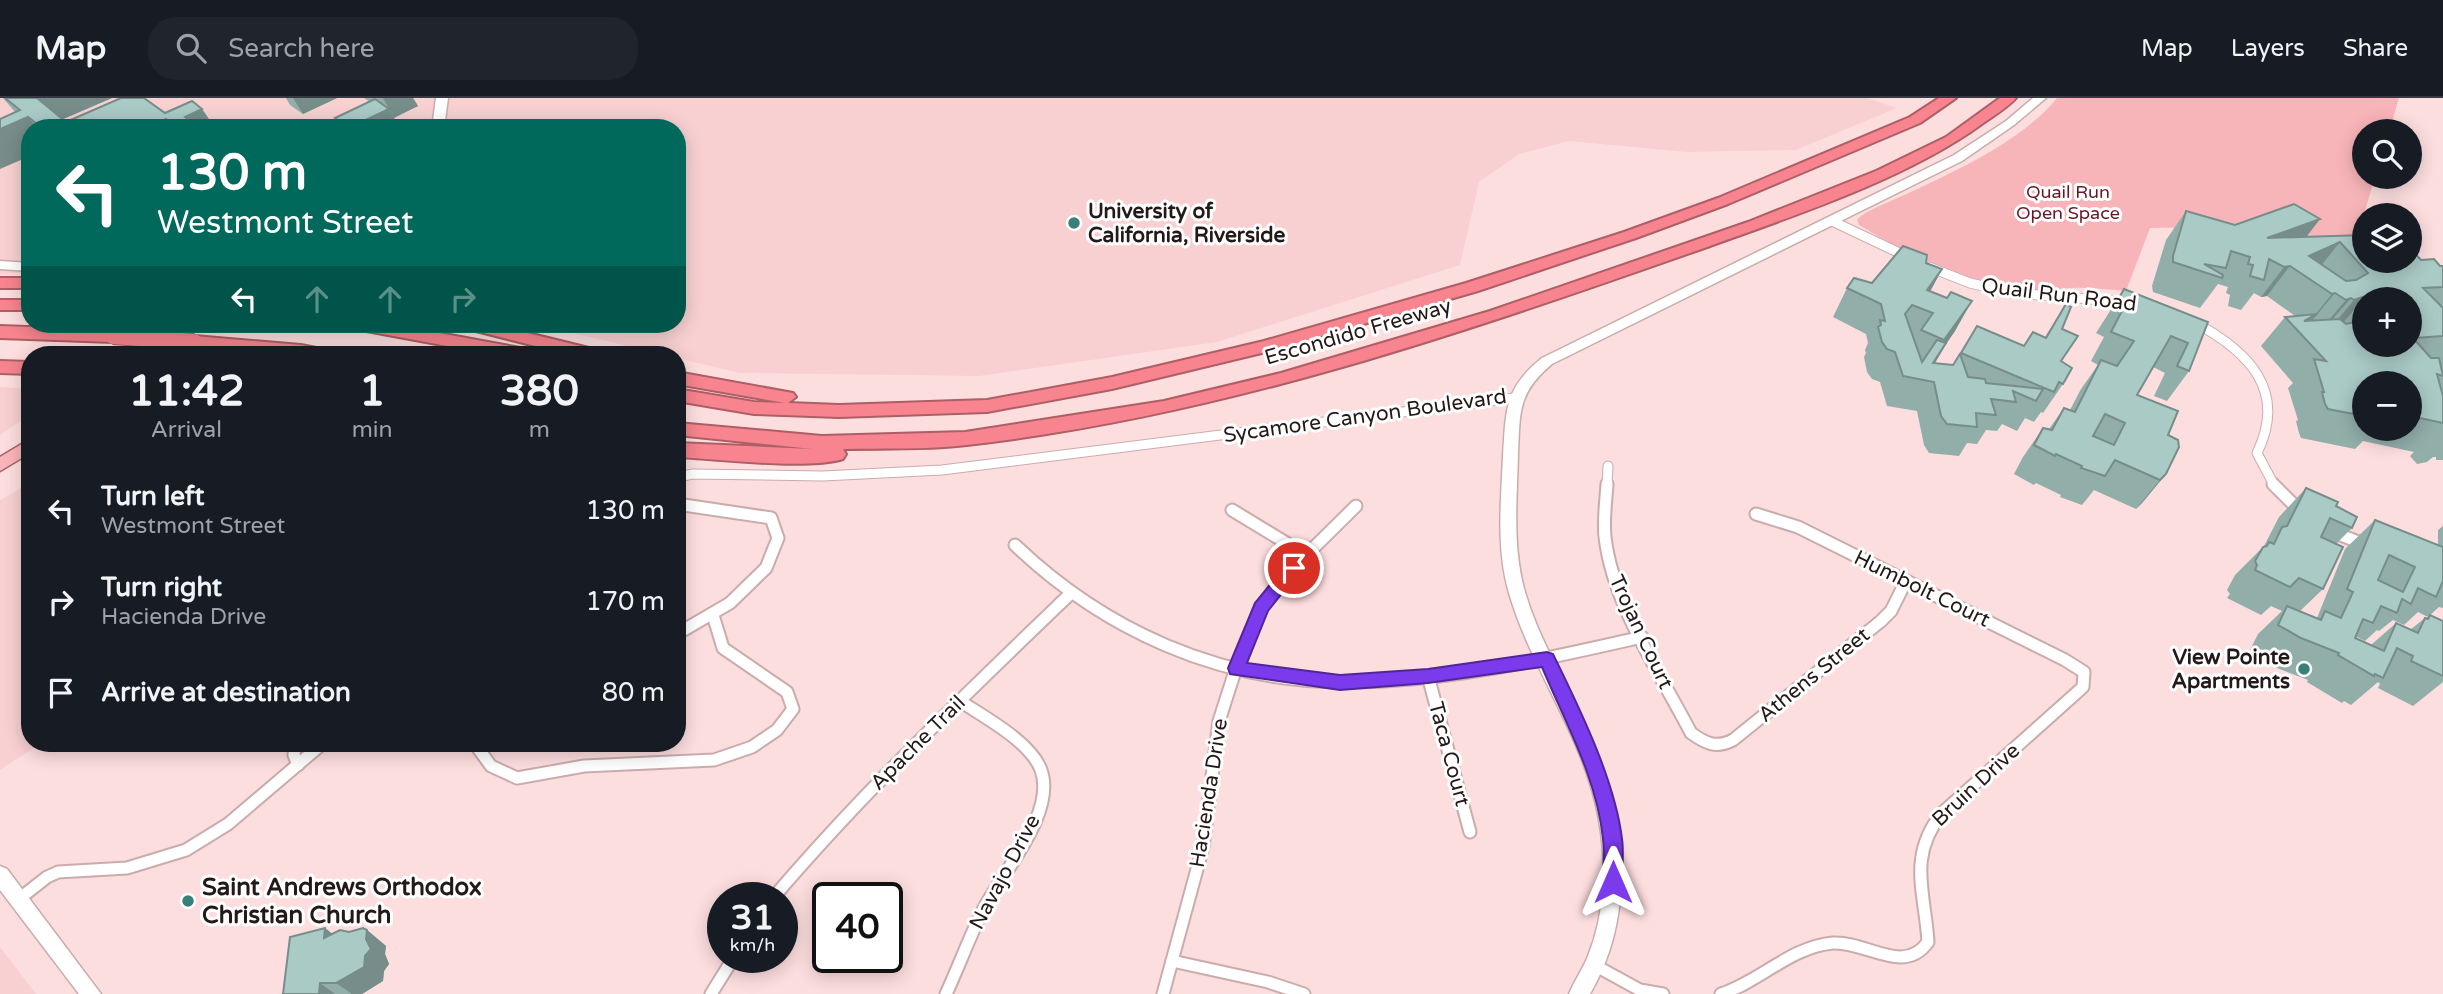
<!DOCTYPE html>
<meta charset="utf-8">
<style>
:root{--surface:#171b24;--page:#20242c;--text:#f1f3f6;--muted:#9ea1a6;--line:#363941}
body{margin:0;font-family:"Varela Round",sans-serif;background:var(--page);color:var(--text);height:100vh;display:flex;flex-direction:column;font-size:26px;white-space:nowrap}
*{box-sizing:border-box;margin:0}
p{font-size:23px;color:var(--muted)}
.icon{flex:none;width:38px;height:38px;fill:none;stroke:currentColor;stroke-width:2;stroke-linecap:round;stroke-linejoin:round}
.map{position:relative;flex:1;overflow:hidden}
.side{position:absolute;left:21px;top:248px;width:665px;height:406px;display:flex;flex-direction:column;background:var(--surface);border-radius:28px;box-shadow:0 4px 18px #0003}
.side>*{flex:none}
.top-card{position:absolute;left:21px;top:21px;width:665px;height:214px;border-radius:28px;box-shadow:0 4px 18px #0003;background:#00695c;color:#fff;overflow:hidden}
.fabs{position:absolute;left:2352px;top:21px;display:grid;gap:14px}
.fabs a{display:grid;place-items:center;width:70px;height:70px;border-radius:50%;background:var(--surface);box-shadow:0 4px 18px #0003;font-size:35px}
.speed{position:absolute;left:707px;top:784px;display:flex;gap:14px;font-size:35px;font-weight:700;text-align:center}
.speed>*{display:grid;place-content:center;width:91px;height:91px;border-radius:50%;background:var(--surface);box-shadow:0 4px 18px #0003;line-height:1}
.speed small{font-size:18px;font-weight:400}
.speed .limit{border:4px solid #111;border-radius:10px;background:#fff;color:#111}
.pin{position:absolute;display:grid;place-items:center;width:60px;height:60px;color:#fff;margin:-30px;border:4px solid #fff;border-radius:50%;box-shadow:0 2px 7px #0007}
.me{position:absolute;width:77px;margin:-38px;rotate:0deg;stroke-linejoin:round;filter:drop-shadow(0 0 5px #0008)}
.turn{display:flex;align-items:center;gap:24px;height:147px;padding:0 21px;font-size:32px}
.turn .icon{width:91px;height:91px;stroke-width:2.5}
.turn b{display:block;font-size:49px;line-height:60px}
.lanes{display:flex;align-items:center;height:66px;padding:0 21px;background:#0003;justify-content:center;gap:35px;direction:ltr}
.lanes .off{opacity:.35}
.eta{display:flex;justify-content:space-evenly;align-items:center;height:119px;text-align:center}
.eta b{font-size:42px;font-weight:700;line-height:49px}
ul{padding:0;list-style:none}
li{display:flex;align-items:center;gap:21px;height:91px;padding:0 21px}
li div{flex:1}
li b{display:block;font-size:26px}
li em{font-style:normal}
header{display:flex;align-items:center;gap:42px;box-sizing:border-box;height:98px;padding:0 35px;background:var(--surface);border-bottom:2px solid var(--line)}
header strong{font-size:33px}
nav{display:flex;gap:38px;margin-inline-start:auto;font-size:24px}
.search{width:490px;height:63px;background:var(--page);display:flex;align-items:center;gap:18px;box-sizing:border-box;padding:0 24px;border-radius:28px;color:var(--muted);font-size:26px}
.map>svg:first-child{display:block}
.built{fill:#f8d0d1}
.green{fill:#f8b5b9}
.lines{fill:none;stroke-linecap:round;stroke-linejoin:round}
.street-far1-casing{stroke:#caacad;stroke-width:11}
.street-casing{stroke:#caacad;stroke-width:15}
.secondary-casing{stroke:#caacad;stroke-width:3}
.primary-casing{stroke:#ad5f65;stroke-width:3}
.highway-casing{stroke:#ad5f65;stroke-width:4}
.street-far1{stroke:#fff;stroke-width:9}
.street{stroke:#fff;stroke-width:11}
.secondary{fill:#fff;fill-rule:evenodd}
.primary{fill:#fab5bb;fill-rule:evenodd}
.highway{fill:#f7848e;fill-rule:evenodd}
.highway-bridge-casing{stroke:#ad5f65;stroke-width:18;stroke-linecap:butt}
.highway-bridge{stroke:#f7848e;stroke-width:16}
.wall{fill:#92aea9;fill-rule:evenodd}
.shaded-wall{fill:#778d8a}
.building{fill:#aacac5;stroke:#778d8a;stroke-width:2;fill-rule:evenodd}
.route{fill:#7c3aed;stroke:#51269a;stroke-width:2}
.poi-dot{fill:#398078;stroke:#fff;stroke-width:2.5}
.labels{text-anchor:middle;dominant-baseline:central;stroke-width:6;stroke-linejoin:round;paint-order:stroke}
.far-park-label{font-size:18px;fill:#671725;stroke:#fff}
.poi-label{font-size:21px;font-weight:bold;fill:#241919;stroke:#fff;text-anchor:start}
.street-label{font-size:21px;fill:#241919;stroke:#fff}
.near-poi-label{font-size:24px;font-weight:bold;fill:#241919;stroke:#fff;text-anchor:start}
</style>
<header>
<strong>Map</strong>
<div class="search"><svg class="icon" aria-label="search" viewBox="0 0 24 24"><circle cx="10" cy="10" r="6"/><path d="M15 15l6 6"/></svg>Search here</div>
<nav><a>Map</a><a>Layers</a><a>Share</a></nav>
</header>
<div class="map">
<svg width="2443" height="896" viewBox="0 0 2443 896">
<rect width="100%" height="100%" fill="#fddedf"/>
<!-- built -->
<g class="built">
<path d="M0,0H1867L1897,10L1796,52L1686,54L1569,43L1519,56L1479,84L1460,167L1217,244L979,278L739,275L677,260V257H665L535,226H677V30H30V175L0,176Z"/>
<path d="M0,289L30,291V317L0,337Z"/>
<path d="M30,385V646H40L0,672V402Z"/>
<path d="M0,849L36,896H0Z"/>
</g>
<!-- green -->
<path class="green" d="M2057,0H2399L2389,33H2364V79H2375L2353,153L2272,128L2150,130L2126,193C2108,192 2089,189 2072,190C2059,191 2046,193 2034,193C1977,191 1907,156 1859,127L1857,121L1867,114C1926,86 2016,51 2057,0Z"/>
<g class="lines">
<defs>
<g id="street-far1">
<path d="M1832,123L1908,159"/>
<path d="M1929,169L1970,185L2012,195L2128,204"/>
<path d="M2194,224C2248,253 2288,292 2257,355L2274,387"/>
<path d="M677,379L693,376L823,378L942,372L1514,300"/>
<path d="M1607,387L1608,368"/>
</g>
<g id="street">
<path d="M1607,386C1606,403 1603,422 1605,439C1613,507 1660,575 1691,635C1705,645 1716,651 1733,642L1881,523L1891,513L1906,483"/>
<path d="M2273,386L2301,414"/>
<path d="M677,406L771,420L778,440L766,470L730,505L677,536"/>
<path d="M1232,412L1306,457"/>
<path d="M2333,434L2366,447"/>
<path d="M1015,447C1104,532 1219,584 1344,584C1444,585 1545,561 1642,539"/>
<path d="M1428,578L1470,734"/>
<path d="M295,646L294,657L298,667"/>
<path d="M475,646L491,668L517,680L584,668L714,662L752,649L777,632L793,611L787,594L723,550L713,517"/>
<path d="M773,800C865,692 967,595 1069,497"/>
<path d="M19,801L47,779L58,774L127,770L186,752L228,726L322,646"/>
<path d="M1172,863L1268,884L1304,896"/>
<path d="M1596,868L1640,892L1663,896"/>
<path d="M711,896L734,859"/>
<path d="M946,896C959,868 969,840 983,812C1001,776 1057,715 1041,672C1031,644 984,619 960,603"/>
<path d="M1163,896L1203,749L1219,623L1236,570L1261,509L1281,482L1356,408"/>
<path d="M1721,896C1761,883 1790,849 1833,845C1866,843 1904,878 1928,844C1925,794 1907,759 1942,715L2083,589L2084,574L2065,562L1798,429L1756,416"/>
</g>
<g id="secondary">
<path d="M436,0H448L444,30H432Z"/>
<path d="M2033,0H2046L2014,27L1962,63L1552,266C1517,295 1520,315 1518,356C1517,402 1512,449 1525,494C1537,536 1561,576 1579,615C1622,704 1642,806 1590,896H1569C1574,883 1583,871 1588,858C1605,816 1607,766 1599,722C1585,640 1532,574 1509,495C1496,451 1501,404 1503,358C1506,313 1504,290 1542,260L1954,57L2006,23Z"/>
<path d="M0,163L30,165V173L0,171Z"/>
<path d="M0,768L7,771L101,896H79L0,792Z"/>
</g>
<g id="primary">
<path d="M160,226H177L146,257H129Z"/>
<path d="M30,341V355L0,373V359Z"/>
</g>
<g id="highway">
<path d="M1939,0H1956L1920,25L1728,106L1636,140L1478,193L1270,253L1112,291L987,314L839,319L754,316L677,303V291L754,304L785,305L677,286V274L793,295L796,299L788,305L839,307L987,302L1112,279L1264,243L1466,185L1624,134L1718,100L1910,19Z"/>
<path d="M2000,0H2016C2007,10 1993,18 1982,26C1908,80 1796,117 1710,148C1468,233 1224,318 967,347C926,352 883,350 843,351L846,356L843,361C806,372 720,361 677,359V345L812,351L677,337V325L822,338L965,334L1164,303L1281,275L1490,213L1748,124L1876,73L1946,39Z"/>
<rect x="0" y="180" width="30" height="10"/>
<rect x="0" y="202" width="30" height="10"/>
<path d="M353,226H390L526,251L535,257H496L361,232Z"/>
<path d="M462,226H491L593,251L602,257H571L464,230Z"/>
<path d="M0,228L113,232L121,238L113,244L0,240Z"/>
<path d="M194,238L301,247L332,253L335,257H282L188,248L186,244Z"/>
<path d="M0,263L30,264V276L0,275Z"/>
</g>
</defs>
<!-- street-far1 casing -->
<use href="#street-far1" class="street-far1-casing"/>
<!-- street casing -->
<use href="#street" class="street-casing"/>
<!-- secondary casing -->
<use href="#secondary" class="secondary-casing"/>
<!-- primary casing -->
<use href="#primary" class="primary-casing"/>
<!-- highway casing -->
<use href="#highway" class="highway-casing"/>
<!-- street-far1 -->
<use href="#street-far1" class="street-far1"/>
<!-- street -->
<use href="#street" class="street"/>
<!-- secondary -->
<use href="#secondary" class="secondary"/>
<!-- primary -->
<use href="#primary" class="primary"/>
<!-- highway -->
<use href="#highway" class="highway"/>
<defs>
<path id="highway-bridge" d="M113,238L194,244"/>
</defs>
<!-- highway-bridge casing -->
<use href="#highway-bridge" class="highway-bridge-casing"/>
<!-- highway-bridge -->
<use href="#highway-bridge" class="highway-bridge"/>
</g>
<!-- wall -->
<g class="wall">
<path d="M3,0H112L63,21L66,24L202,11L215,30H30L15,14Z"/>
<path d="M286,0H337L303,16L290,7Z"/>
<path d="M364,0H413L418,8L394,19L399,30H340L335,20L370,4Z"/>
<path d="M2186,113L2235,127L2320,121L2306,139L2364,137L2421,162L2443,168V362H2436V359H2433L2427,364L2417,366L2410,358L2414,354L2363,343L2355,351L2301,340L2299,335L2296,323L2298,322L2288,290L2293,285L2261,248L2285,219L2295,218L2267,198L2261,199L2254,195L2241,212L2228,208L2230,197L2226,195L2228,189L2218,186L2200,210L2153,194L2152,188L2166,142ZM2364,201H2410L2364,247ZM2364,285H2410V331H2364Z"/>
<path d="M1926,165L1942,171L1930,194L1955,233L1946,246L1935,265L1953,267L1977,228L2024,248L2045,239L2066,206L2062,231L2078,238L2061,263L2063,286L2043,315L2041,314L2034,324L2025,320L2017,333L2002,326L1997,333L1986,332L1977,346L1967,345L1959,358L1929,355L1924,347L1917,313L1887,308L1880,284L1872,281L1867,274L1864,259L1866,255L1865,252L1868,245L1866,236L1833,219L1847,190L1872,185Z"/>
<path d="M2124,191L2208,224L2189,273L2167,303L2154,298L2165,275L2153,269L2137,297L2168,337L2166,376L2142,405L2136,411L2094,392L2082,407L2060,399L2061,397L2036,385L2034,387L2014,376L2023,359L2043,330L2049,331L2064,310L2070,312L2081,291L2098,267L2091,263L2104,239L2096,235Z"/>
<path d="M2306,390L2336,408L2352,430L2336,446L2323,491L2300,513L2317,520L2345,451L2375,422L2438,447V432L2443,428V510L2439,509L2428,519L2418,514L2404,527L2393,522L2379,533L2377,532L2365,543L2357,539L2356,540L2371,547L2396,525L2410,532L2425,520H2426L2430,517L2443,523V584L2413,608L2378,590L2380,586L2378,584L2351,607L2344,603L2342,605L2307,584L2308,582L2272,568L2249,554L2258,536L2282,513L2271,508L2261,517L2227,500L2230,496L2227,492L2235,477L2264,448L2279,419Z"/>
<path d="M325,830L332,836L367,832L386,848L385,856L389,866L384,873L383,883L362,896H283Z"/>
</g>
<!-- shaded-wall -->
<g class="shaded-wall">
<path d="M35,0H112L54,25Z"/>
<path d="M293,0H337L303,16Z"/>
<path d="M383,0H413L418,8L394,20Z"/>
<path d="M202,11L215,30H192L185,19Z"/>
<path d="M389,11L399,30H349Z"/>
<path d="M28,19L37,30H30V58L0,71V31Z"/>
<path d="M166,21L172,30H146Z"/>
<path d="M46,23L52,30H40L37,26Z"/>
<path d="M2320,121L2297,151L2267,140Z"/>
<path d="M2340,144L2316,174L2309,158Z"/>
<path d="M2290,168L2267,198L2261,199L2284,169Z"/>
<path d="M1942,171L1926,201L1927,192Z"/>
<path d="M2335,195L2301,236L2304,223L2314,218L2332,196Z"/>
<path d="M2366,198L2341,227L2329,232L2354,202Z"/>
<path d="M2351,200L2325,230L2321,231L2346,202Z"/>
<path d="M1972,203L1955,233L1946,246L1929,275L1928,272L1944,242Z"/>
<path d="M2166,376L2142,405L2136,411L2160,382Z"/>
<path d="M325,830L344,845L324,840Z"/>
<path d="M367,832L386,848L385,856L389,866L384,873L383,883L362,896H352L336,885L365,858Z"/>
<path d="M320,885L335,896H319Z"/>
</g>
<!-- building -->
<g class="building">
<path d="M5,0H37L66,24L121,0H144L165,15L192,3L202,11L185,19L199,30H178L166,21L146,30H55L46,23L37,26L28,19L0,31V21L20,12Z"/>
<path d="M375,1L389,11L349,30L335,20Z"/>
<path d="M2294,106L2320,121L2267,140L2364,137V163H2410V150L2421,162L2434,161L2440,168H2443V189L2423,190L2443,210V238L2413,240L2431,260H2439L2443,278L2437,276L2443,298V325L2410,318V285H2364V318L2328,311L2325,306L2322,294H2324L2314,261L2326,263L2285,219L2317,216L2304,223L2340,221L2346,226L2364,222V247H2410V201H2369L2366,198L2354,202L2351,200L2346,202L2335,195L2332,196L2290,168L2284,169L2269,161L2264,182L2250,178L2253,167L2248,166L2250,159L2231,153L2226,170L2204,166L2223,177L2222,180L2173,164V158L2186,113L2235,127ZM2340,144L2368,175L2356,182L2346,183L2309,158Z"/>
<path d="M1903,148L1927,157L1926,165L1942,171L1927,192L1947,200L1951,194L1972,203L1944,242L1921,232L1933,215L1912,207L1905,216L1922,264L1937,242L1946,245L1933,265L1953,267L1960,256L1968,279L1985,281L1986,285L2043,291L2036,303L2013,293L2016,304L1991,301L1996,317L1976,315L1977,329L1947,326L1941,318L1934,284L1903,278L1895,254L1887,251L1882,244L1878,229L1881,227L1880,222L1885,223L1881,206L1847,190L1854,180L1872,185Z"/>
<path d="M2124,191L2208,224L2189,273L2177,268L2188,245L2171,238L2137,297L2178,313L2168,337L2178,342L2179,349L2166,376L2160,382L2115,362L2105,378L2081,370L2082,368L2056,356L2055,358L2034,347L2043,330L2052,332L2064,310L2075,314L2101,262L2117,268L2134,243L2111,234L2124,209L2116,205ZM2105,316L2125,325L2114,347L2093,338Z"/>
<path d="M2066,206L2071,209L2062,231L2078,238L2061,263L2072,270L2063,286L2059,284L2054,294L1961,255L1977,228L2024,248L2033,234L2046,240Z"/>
<path d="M2306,390L2338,404L2336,408L2357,419L2352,430L2330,420L2321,439L2343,449L2323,491L2299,480L2290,489L2255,472L2257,467L2255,463L2263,449L2267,448L2269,444L2274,446L2282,429L2287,428Z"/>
<path d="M2375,422L2443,449V483L2436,499L2418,490L2411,506L2402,501L2397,515L2381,508L2373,525L2363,521L2355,540L2384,553L2396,525L2418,535L2425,520L2428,521L2430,517L2443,523V578L2411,563L2413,558L2397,550L2383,580L2375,576L2374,578L2338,557L2339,555L2301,540L2278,527L2287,508L2321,522L2325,513L2341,520L2353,494L2347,491ZM2389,457L2415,469L2403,494L2378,482Z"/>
<path d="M325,830L324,840L340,832L349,834L363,830L367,832L366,841L371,851L365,858L364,869L336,885H320L319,896H283L290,839Z"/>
</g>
<!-- route -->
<path class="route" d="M1294,463L1302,470L1268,513L1247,565L1340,577L1428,571L1547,554L1553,556C1579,609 1615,682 1622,741C1624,755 1622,770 1622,784L1619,791L1613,793L1606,791L1603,784C1603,770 1605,755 1603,741C1597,680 1565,624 1542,569L1428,585L1340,592L1230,576L1228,570L1255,505L1288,465Z"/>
<!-- markers -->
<g class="poi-dot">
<circle cx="1074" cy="125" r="7"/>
<circle cx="2304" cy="571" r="7"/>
<circle cx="188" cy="803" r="7"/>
</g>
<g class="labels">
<!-- far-park labels -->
<g class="far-park-label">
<text x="2068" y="94">Quail Run<tspan x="2068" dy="21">Open Space</tspan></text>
</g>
<!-- poi labels -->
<g class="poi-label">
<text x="1088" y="113">University of<tspan x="1088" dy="24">California, Riverside</tspan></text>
<text x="2290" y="559" text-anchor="end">View Pointe<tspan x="2290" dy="24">Apartments</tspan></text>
</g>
<!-- street labels -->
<g class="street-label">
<text transform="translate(2059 197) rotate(7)">Quail Run Road</text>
<text transform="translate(1358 234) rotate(-16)">Escondido Freeway</text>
<text transform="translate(1365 318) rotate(-8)">Sycamore Canyon Boulevard</text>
<text transform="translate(1922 491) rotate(26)">Humbolt Court</text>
<text transform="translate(1641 534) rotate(65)">Trojan Court</text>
<text transform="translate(1814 577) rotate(-39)">Athens Street</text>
<text transform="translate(918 645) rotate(-45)">Apache Trail</text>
<text transform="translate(1449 656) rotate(75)">Taca Court</text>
<text transform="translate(1976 687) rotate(-43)">Bruin Drive</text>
<text transform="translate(1209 695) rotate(-81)">Hacienda Drive</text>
<text transform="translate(1005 774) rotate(-62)">Navajo Drive</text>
</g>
<!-- near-poi labels -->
<g class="near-poi-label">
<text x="202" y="789">Saint Andrews Orthodox<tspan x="202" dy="28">Christian Church</tspan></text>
</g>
</g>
</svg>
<div class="fabs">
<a><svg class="icon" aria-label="search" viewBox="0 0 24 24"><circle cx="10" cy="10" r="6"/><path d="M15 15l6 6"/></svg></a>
<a><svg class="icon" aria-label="layers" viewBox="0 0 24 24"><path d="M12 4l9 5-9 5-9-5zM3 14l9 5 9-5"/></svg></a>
<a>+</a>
<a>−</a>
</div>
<div class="speed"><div>31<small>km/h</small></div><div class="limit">40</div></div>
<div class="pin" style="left:1294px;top:470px;background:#d93025"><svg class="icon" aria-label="arrive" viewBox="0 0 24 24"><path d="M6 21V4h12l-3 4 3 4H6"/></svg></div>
<svg class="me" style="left:1613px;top:784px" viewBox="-20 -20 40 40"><path d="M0-17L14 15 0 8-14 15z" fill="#7c3aed" stroke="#fff" stroke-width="4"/></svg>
<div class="top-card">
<div class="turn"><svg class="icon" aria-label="left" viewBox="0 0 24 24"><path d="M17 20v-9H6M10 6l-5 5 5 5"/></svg><div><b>130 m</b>Westmont Street</div></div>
<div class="lanes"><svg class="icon" aria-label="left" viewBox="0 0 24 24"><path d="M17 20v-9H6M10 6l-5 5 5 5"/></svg><svg class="icon off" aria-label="ahead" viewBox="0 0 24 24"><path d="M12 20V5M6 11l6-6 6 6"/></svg><svg class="icon off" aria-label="ahead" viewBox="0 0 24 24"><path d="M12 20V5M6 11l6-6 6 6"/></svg><svg class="icon off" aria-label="right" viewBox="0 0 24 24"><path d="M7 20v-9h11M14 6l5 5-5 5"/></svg></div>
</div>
<section class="side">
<div class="eta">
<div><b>11:42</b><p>Arrival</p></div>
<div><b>1</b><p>min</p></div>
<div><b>380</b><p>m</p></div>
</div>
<ul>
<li><svg class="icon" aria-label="left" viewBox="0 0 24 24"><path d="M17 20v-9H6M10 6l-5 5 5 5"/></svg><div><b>Turn left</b><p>Westmont Street</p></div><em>130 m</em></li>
<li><svg class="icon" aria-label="right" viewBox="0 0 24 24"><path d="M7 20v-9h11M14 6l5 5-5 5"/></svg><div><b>Turn right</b><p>Hacienda Drive</p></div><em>170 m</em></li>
<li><svg class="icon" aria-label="arrive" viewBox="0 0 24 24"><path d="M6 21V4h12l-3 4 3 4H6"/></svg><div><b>Arrive at destination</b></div><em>80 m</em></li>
</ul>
</section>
</div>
